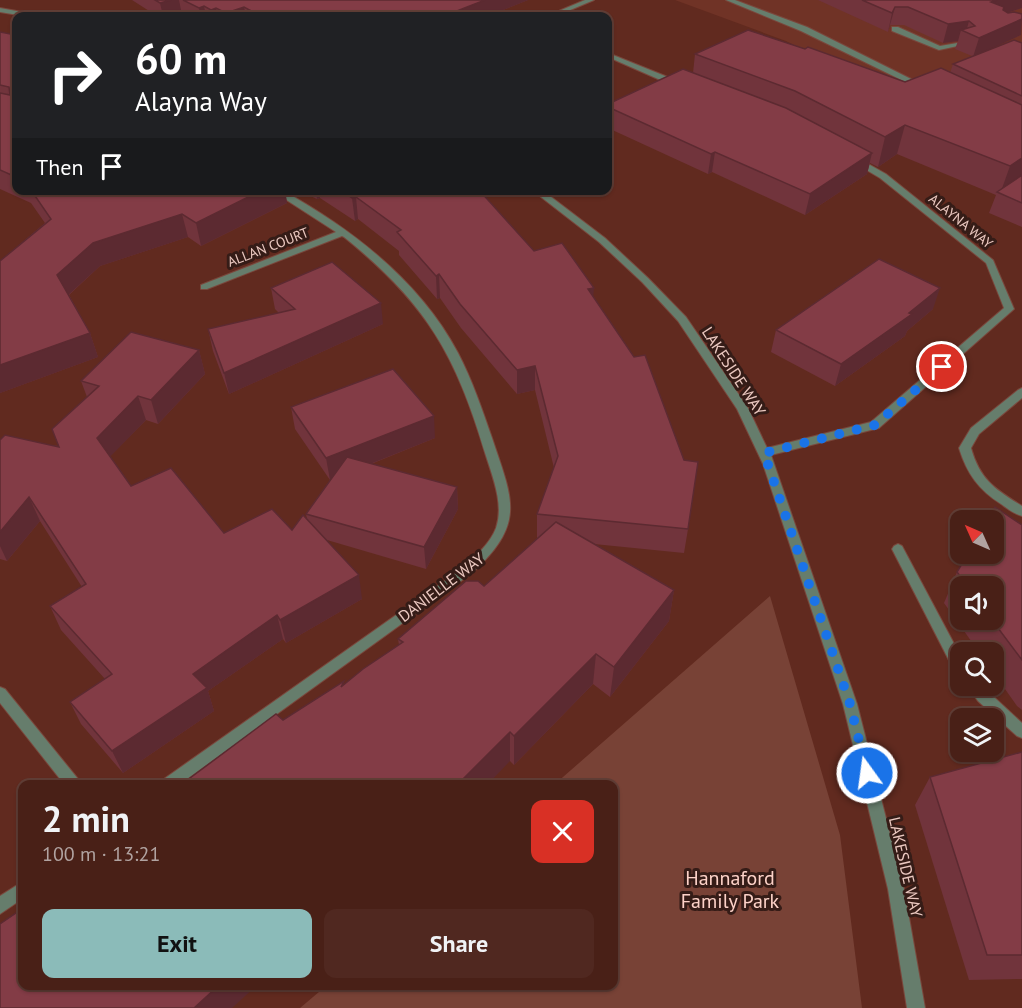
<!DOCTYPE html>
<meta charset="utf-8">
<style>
:root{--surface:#492017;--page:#502820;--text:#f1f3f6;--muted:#b1a3a1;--line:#613e36;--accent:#8bbbb9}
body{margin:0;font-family:"PT Sans",sans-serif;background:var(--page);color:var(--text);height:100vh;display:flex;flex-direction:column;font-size:22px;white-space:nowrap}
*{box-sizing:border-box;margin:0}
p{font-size:20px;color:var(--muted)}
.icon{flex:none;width:33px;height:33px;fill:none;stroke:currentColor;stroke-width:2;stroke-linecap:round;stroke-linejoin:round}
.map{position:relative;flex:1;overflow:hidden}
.sheet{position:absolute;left:18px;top:780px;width:600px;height:210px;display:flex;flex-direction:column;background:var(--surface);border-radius:12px;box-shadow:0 2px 4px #0004,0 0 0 2px var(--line)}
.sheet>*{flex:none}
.guide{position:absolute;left:12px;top:12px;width:600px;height:183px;border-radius:12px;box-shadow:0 2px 4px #0004,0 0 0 2px var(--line);background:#202124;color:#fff;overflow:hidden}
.needle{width:39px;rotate:315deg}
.controls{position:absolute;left:950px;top:510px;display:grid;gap:12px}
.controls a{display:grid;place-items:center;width:54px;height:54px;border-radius:12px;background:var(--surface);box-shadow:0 2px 4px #0004,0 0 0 2px var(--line);font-size:30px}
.pin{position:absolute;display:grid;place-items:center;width:51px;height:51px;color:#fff;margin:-26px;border:3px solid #fff;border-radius:50%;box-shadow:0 2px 6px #0007}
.me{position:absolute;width:66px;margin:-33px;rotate:346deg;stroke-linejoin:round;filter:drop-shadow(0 0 4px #0008)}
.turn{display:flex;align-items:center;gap:21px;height:126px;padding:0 24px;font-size:27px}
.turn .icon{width:78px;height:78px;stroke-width:2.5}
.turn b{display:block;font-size:42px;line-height:51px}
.then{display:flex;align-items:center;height:57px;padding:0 24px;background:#0003;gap:12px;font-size:22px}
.round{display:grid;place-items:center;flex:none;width:63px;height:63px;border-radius:12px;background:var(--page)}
.overview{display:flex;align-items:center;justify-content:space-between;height:102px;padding:0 24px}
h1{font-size:36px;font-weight:800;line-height:45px}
.action{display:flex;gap:12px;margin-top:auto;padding:12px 24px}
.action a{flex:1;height:69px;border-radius:12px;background:var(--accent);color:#111;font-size:24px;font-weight:800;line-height:69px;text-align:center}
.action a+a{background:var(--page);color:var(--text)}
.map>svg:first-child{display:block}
.built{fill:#703326}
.green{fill:#784236}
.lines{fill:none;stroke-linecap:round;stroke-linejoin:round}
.service-casing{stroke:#7a473c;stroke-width:2}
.minor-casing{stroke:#7a473c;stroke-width:2}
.service{fill:#667d6c;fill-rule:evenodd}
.minor{fill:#667d6c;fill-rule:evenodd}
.wall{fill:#71343c;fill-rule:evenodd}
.shaded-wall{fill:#5c2a31}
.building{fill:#833c46;stroke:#5c2a31;stroke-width:1.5}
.route{stroke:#1a73e8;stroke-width:10;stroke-dasharray:0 18}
.labels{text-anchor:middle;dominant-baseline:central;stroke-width:6;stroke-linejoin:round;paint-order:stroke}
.far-street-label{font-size:14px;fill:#ecc9c1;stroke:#351c17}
.street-label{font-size:16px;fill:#ecc9c1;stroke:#351c17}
.near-park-label{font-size:20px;fill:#fdd2c8;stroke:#351c17}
</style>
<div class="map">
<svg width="1022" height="1008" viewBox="0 0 1022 1008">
<rect width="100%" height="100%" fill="#612a1f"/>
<!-- built -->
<path class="built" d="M675,0H1022V160L786,41Z"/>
<!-- green -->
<path class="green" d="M770,596L840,835L862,1008H300L326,986H614V784H555Z"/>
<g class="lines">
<defs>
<g id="service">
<path d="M726,0H735L807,27L929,88L922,90L801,31Z"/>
<path d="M892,27H898L940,46L963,42L967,44L939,50L892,31Z"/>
</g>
<g id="minor">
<path d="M585,0H594L556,16H547Z"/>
<path d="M0,8L33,14L37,16H24L0,12Z"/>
<path d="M608,53L680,82L681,84L674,86L608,57Z"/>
<path d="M856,157L886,174L993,260L1014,309L879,428L771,455L857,704L904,889L925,1008H907L888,889L843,704L763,464L737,409L678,321L642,282L599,242L532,190H542L605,238L648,278L686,317L748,408L767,448L871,422L1004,308L986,263L880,178L853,162V158Z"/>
<path d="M271,190H282C352,229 420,281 458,353C472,380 482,409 492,438C513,501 526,523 472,573L180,784H162L164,779L464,567C475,556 490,544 496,528C504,505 493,478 486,456C456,355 427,304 344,237L342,236L207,289H201V285L336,232Z"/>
<path d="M1022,388V398L979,434L971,448C980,480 995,489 1022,506V516C1014,514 1008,509 1001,504C979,490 967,474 959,448L971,428L1018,390Z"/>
<path d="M898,544L902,546L960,655V674L955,672L892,549L894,546Z"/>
<path d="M967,686H982L1022,723V738L1017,736L978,701Z"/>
<path d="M0,687L5,689L78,779L80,784H64L0,703Z"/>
<path d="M22,882V899L0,914V896Z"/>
</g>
</defs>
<!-- service casing -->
<use href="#service" class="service-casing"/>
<!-- minor casing -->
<use href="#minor" class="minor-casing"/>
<!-- service -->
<use href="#service" class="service"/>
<!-- minor -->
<use href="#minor" class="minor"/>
</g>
<!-- wall -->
<g class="wall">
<path d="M132,0H528L488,16H185L182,15L177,16H157Z"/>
<path d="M818,0H1022V8L1007,13L1021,35L987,50L1022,43V227L989,213L996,195L897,154L878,167L870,163L867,174L805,215L712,172L708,174L608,128V104L693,73L695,54L905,82L950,73L953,64L972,56L955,49L958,41L943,43L904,25H890L888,32Z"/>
<path d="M0,32L16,35V190H285L287,203L201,246L188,237L100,266L69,295L90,333L98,357L0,393V261L45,223L31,203L0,189Z"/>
<path d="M287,190H479L534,251L593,297L688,529L684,553L594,544L674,590L669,621L610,697L593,684L514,765L510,761L283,720L345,684L399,645L398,639L484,586L538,538H537V514L554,468L535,390L517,394L461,328L440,298L437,299L399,255V251L358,219L355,221L320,198L317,199L306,194L299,197Z"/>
<path d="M271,288L383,324L229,394L213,351L208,329L279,313L275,309Z"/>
<path d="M933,309L907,331L905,336L835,386L771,352L776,330Z"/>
<path d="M199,350L205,374L158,424L146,420L110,456L131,486L224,533L292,530L307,519L306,514L330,480L295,429L291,407L435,438L371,464L457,487L458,509L426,569L327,540L362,599L286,643L283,639L208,691L214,711L123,773L81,724L70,702L105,679L61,630L50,606L82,587L40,521L7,561L0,559V440L59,446L87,397L81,381Z"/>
<path d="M1022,525V710L1017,706L993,672V652H979L944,603L957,572ZM960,586H993V620H960Z"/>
<path d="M1022,752V979L969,980L915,805L930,777Z"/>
</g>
<!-- shaded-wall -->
<g class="shaded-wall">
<path d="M171,0H179L182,15L177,16H163L160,3Z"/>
<path d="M485,0H528L488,16H444Z"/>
<path d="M997,0H1022V8L1001,15L991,2Z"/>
<path d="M204,6L206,16H200L199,8Z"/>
<path d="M244,7L246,16H227L226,13Z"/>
<path d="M895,7L890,25L888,32L892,13Z"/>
<path d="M216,8L218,16H212L211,10Z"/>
<path d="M1022,19L1021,35L973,57L979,38Z"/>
<path d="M969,21L966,32L961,30L958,41L943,43L948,24Z"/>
<path d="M905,125L897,154L878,167L885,137Z"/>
<path d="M715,152L712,172L708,174L711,154Z"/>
<path d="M872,153L867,174L805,215L810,194Z"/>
<path d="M1022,158V181L1000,194L1010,166Z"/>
<path d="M262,190H285L287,203L201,246L196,223Z"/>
<path d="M298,190H305L306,194L299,197Z"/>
<path d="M316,190H319L320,198L317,199Z"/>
<path d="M356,197L358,219L355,221L352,198Z"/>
<path d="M182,214L188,237L100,266L65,298L57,275L93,243Z"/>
<path d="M439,274L440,298L437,299L436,276Z"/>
<path d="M594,288L592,311L588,289Z"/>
<path d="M940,288L933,309L907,331L905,336L835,386L841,364Z"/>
<path d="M381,303L383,324L229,394L224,373Z"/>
<path d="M90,333L98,357L0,393V365Z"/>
<path d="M199,350L205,374L158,424L151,400Z"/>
<path d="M535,366V390L517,394V370Z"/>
<path d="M138,396L146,420L106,461L97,438Z"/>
<path d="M434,416L435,438L330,480L326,458Z"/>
<path d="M457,487L458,509L426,569L424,547Z"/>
<path d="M29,497L40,521L7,561L0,546V532Z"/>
<path d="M359,575L362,599L286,643L280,620Z"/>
<path d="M674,590L669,621L610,697L614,667Z"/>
<path d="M277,615L283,639L208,691L214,711L123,773L112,751L193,674Z"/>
<path d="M596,654L593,684L514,765V736Z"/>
<path d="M510,732V761L488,784H458Z"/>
<path d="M218,986H256L232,1008H194Z"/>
</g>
<!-- building -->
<g class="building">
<path d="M155,0H171L160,3Z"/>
<path d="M183,0H485L444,16H261L244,7L226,13L216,8L211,10L204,6L199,8Z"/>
<path d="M862,0H997L991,2L1004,7L1003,10L1008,13L1014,12L1022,14V19L979,38L961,30L975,26L969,21L948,24L908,7H895L892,13Z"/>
<path d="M748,30L805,49L808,47L905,82L941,68L1022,105V158L1010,166L905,125L885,137L795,91L695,54Z"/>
<path d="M0,32L16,35V177L0,170V93L10,95L9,87L0,85Z"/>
<path d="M1014,40L1022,43V96L953,64Z"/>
<path d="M683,69L786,108L872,153L810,194L715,152L711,154L608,107V104Z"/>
<path d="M1022,175V203L997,192Z"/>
<path d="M31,190H262L196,223L182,214L93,243L57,275L90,333L0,365V261L51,219Z"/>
<path d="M341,190H479L534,251L562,243L594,288L588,289L634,357L645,355L684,460L698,462L688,529L537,514L558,456L535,366L517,370L460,304L439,274L436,276L397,232L401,230L356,197L352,198Z"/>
<path d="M879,259L940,288L909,313L912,314L841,364L776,330Z"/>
<path d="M332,262L381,303L224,373L208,329L295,309L271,288Z"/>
<path d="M131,332L199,350L151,400L138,396L97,438L131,486L171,468L224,533L272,509L292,530L303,515L359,575L280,620L277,615L193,674L207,688L112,751L70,702L112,674L50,606L86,584L29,497L0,532V440L5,435L59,447L52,429L99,386L81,381Z"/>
<path d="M393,369L434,416L326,458L291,407Z"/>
<path d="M347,457L457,487L424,547L306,514Z"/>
<path d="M995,507L1022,525V660L992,620H993V586H968L957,572L968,554H993V520H987Z"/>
<path d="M556,522L674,590L614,667L596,654L514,736L510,732L458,784H182L276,714L283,720L344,681L341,687L363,669L403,642L398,639L466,581H478L484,586Z"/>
<path d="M1022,752V955H987L930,777Z"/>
<path d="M22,909V986H218L194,1008H0V924Z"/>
</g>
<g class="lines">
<!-- route -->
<path class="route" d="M867,773L850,704L764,453L875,425L942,367"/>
</g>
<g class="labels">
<!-- far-street labels -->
<g class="far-street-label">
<text transform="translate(961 221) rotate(39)">ALAYNA WAY</text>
<text transform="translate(268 247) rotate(-21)">ALLAN COURT</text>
</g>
<!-- street labels -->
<g class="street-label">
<text transform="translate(734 371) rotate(57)">LAKESIDE WAY</text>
<text transform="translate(441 587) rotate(-37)">DANIELLE WAY</text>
<text transform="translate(906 867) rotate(77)">LAKESIDE WAY</text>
</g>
<!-- near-park labels -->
<g class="near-park-label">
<text x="730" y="878">Hannaford<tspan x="730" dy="23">Family Park</tspan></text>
</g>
</g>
</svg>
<div class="controls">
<a><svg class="needle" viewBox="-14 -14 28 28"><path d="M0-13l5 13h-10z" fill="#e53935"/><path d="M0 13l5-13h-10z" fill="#b1a3a1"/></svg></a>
<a><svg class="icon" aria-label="sound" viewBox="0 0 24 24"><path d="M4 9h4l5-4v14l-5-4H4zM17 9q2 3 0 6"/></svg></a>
<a><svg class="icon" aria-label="search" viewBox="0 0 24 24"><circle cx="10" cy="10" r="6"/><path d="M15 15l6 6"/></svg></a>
<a><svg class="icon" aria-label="layers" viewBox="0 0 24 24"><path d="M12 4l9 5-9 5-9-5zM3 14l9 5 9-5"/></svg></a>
</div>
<div class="pin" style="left:942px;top:367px;background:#d93025"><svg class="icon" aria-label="arrive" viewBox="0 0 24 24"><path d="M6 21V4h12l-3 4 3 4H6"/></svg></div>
<svg class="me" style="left:867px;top:773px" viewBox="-20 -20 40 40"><circle r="17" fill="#1a73e8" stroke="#fff" stroke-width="3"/><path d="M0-11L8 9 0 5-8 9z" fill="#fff"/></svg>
<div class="guide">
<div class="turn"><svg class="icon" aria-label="right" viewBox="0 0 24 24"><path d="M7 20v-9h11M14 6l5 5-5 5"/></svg><div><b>60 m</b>Alayna Way</div></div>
<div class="then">Then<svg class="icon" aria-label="arrive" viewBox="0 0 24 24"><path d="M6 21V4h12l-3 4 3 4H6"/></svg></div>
</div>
<section class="sheet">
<div class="overview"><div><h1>2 min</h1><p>100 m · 13:21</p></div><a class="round" style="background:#d93025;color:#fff"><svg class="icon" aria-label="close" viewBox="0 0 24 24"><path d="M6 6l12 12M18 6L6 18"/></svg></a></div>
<div class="action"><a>Exit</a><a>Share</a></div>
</section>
</div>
